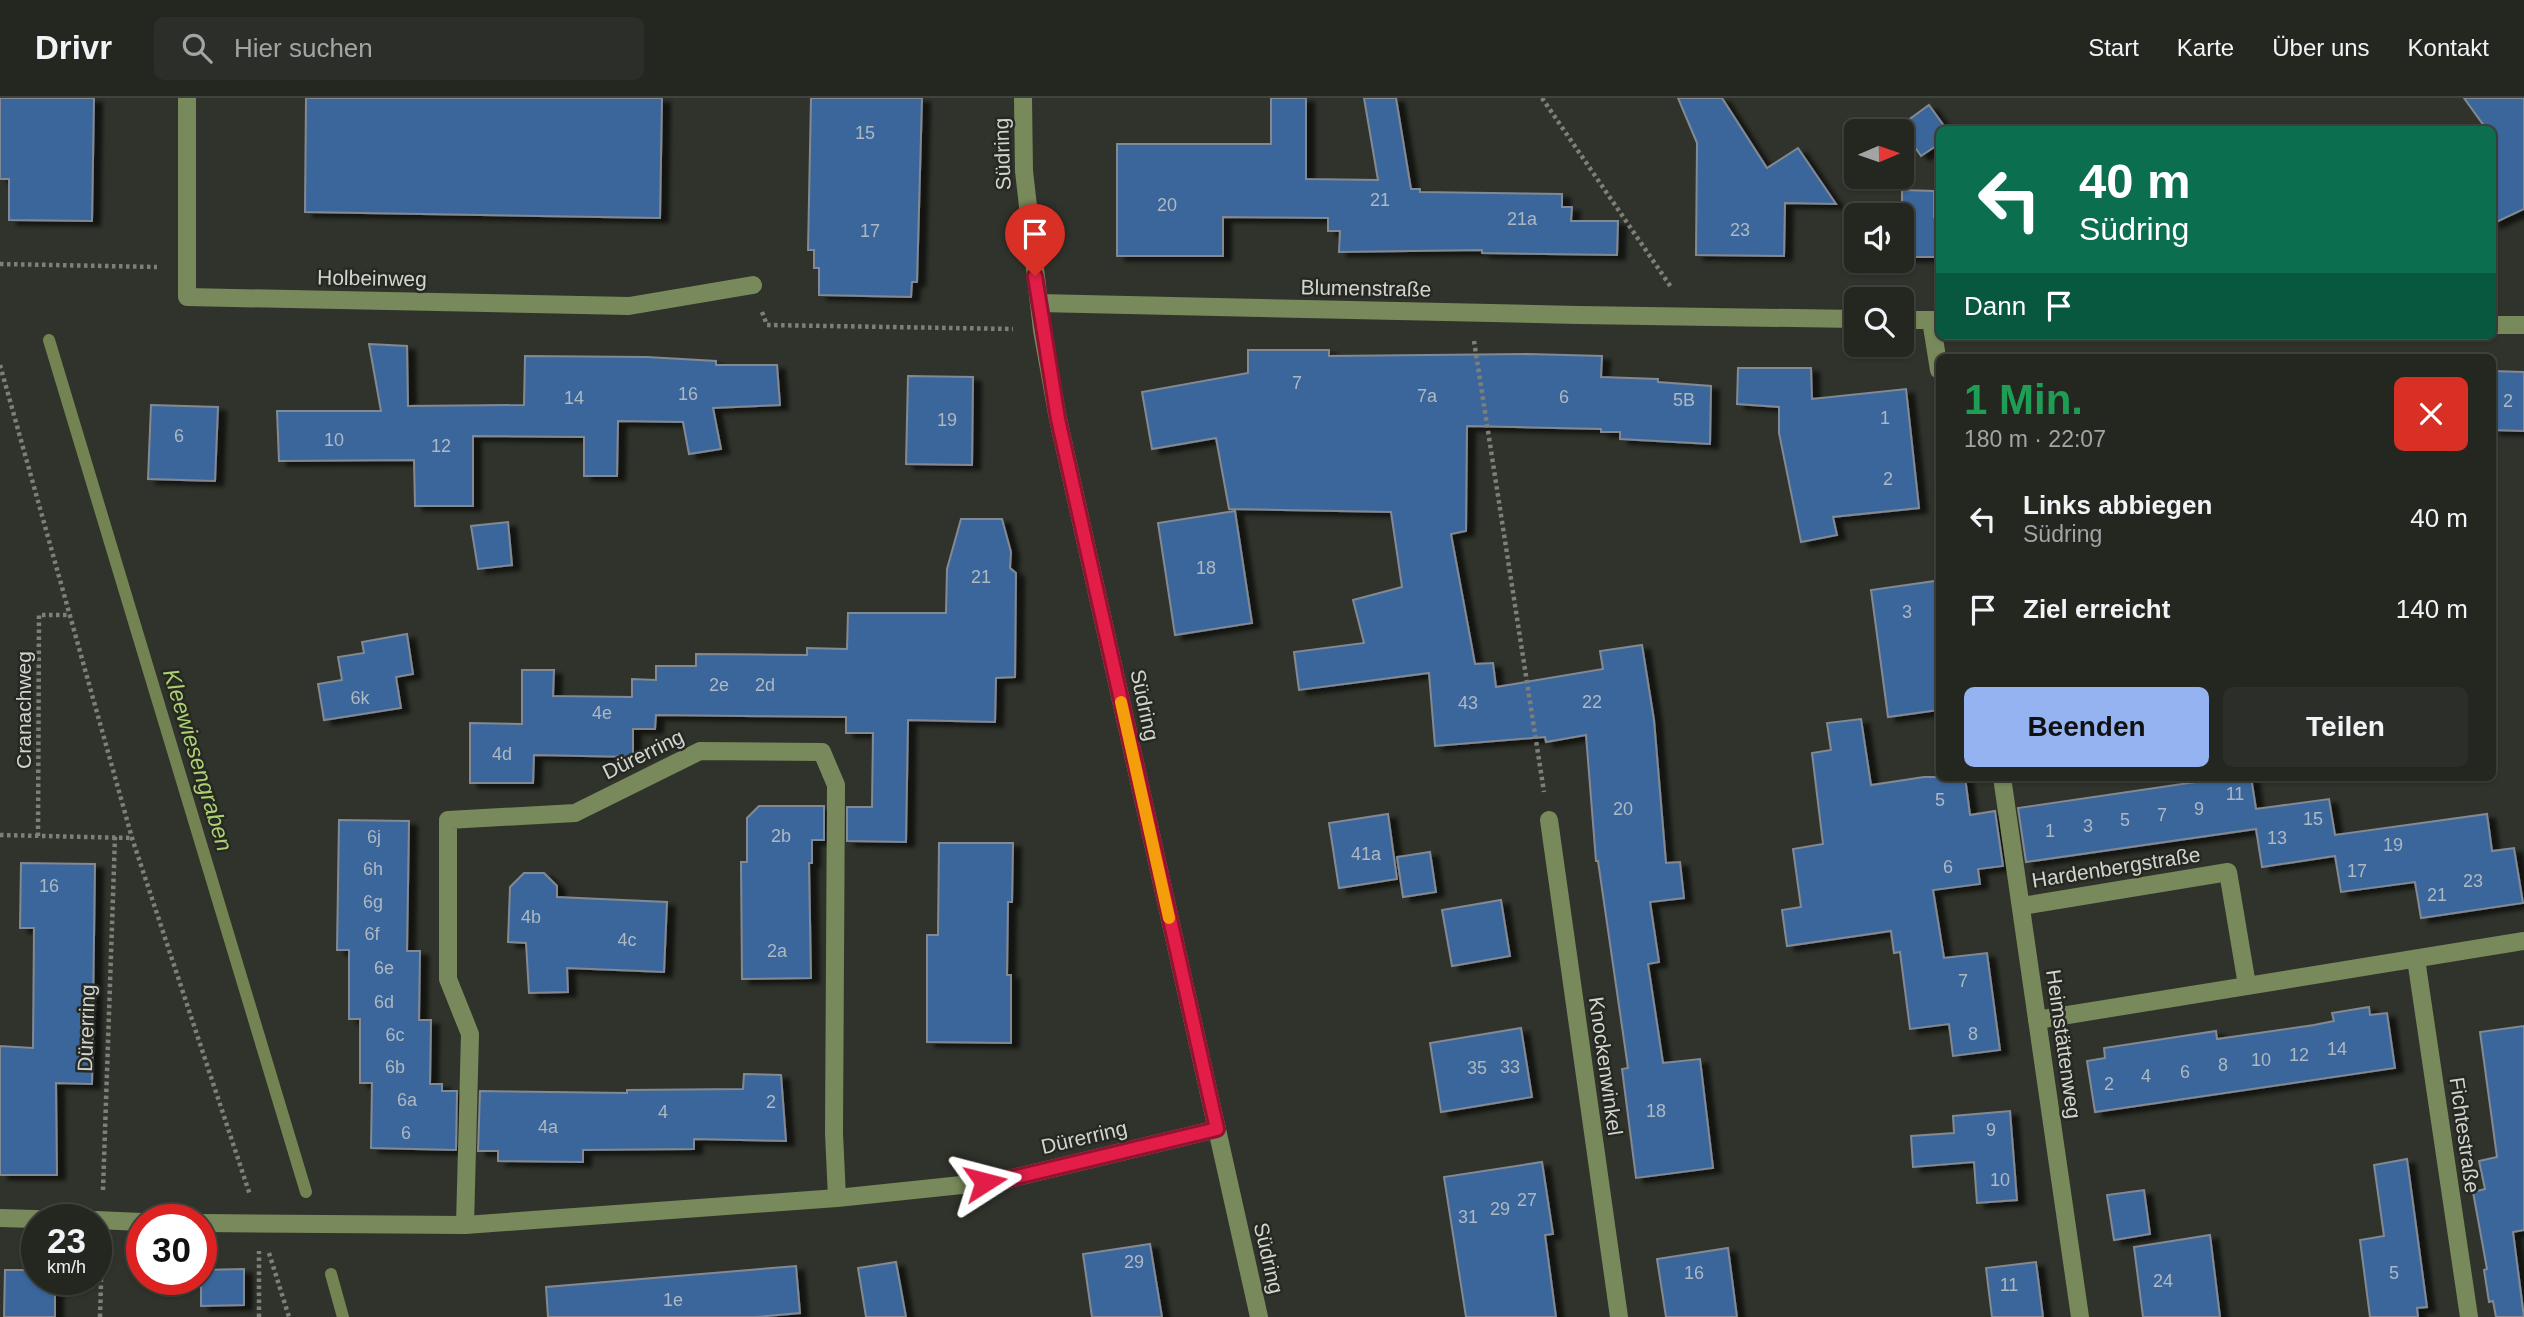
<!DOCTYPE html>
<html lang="de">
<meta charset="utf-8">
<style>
:root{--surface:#242620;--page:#2c2e29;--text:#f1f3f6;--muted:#a3a5a5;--line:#41433e;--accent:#95b2f1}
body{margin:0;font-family:Arial,sans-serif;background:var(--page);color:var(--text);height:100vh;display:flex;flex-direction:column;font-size:26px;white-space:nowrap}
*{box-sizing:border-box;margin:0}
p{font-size:23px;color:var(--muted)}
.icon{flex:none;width:38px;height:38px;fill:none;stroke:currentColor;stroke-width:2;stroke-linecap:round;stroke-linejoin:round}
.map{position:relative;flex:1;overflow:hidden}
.details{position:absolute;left:1936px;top:256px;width:560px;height:427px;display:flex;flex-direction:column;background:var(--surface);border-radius:10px;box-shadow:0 2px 5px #0004,0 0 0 2px var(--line)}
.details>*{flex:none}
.banner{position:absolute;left:1936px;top:28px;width:560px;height:214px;border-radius:10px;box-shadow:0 2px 5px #0004,0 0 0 2px var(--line);background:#0b6e4f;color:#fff;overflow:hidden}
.needle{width:46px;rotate:88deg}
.buttons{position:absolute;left:1844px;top:21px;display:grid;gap:14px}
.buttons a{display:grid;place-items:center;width:70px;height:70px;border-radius:10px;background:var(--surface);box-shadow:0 2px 5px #0004,0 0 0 2px var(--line);font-size:35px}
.speed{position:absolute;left:21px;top:1106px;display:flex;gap:14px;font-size:35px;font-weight:700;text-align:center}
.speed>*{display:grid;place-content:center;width:91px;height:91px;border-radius:50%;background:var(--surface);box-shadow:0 2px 5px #0004,0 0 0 2px var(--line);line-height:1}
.speed small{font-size:18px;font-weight:400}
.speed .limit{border:10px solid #d22;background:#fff;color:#111}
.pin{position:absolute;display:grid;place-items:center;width:60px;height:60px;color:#fff;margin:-72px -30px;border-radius:50% 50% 50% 0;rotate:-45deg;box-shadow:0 0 7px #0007}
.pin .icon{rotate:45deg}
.me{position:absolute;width:77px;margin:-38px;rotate:81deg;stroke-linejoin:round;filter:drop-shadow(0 0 5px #0008)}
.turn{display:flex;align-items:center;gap:24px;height:147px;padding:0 28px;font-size:32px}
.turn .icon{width:91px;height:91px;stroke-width:2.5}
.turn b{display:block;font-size:49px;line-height:60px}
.then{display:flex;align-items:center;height:66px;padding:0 28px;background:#0003;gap:14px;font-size:26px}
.round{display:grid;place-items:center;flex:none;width:74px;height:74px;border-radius:10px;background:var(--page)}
.summary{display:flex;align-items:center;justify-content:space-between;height:119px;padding:0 28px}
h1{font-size:42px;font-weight:600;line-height:52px;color:#1e9e55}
.button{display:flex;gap:14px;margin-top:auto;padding:14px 28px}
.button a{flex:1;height:80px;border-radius:10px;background:var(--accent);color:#111;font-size:28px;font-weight:600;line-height:80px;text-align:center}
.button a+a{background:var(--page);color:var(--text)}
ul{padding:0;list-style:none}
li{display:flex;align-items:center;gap:21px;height:91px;padding:0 28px}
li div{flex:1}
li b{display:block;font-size:26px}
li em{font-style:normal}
header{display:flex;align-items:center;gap:42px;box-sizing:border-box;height:98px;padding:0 35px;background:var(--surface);border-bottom:2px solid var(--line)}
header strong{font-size:33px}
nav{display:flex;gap:38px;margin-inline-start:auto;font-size:24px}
.search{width:490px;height:63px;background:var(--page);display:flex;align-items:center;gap:18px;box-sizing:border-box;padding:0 24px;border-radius:10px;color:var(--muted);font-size:26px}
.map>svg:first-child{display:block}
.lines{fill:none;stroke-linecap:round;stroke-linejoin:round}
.stream{stroke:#738452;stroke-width:12}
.building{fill:#3b669b;stroke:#828992;stroke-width:2;filter:url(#shadow)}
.path{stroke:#7d7f79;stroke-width:4.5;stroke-dasharray:3.5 3.5;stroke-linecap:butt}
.minor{stroke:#788a5b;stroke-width:18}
.route-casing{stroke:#92132f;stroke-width:18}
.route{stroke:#e11d48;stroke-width:12}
.slow{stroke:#f59e0b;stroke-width:12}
.labels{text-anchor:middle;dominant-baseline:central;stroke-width:5;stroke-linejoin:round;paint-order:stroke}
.number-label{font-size:18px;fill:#acb8c2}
.street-label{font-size:21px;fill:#d2d4cf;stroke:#262921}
.water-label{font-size:23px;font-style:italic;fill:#add072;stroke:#262921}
</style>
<header>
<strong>Drivr</strong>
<div class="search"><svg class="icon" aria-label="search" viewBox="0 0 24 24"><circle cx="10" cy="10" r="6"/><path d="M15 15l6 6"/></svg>Hier suchen</div>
<nav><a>Start</a><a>Karte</a><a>Über uns</a><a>Kontakt</a></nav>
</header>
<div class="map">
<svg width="2524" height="1219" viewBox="0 0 2524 1219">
<defs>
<filter id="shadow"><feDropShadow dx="8" dy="4.5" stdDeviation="2" flood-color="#0009"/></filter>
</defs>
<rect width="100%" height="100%" fill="#30332b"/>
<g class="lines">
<!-- stream -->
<g class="stream">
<path d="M49,242L306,1094"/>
<path d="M331,1176L343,1219"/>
</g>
</g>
<!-- building -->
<g class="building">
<path d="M0,0H94L92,123L9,122V81H0Z"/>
<path d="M306,0H662L660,120L305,114Z"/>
<path d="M811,0H922L917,184H912L911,199L819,197V170H814V152H808Z"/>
<path d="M1271,0H1306V81L1378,82L1364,0H1396L1411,91H1420V94L1562,96V109H1572L1571,123H1618L1617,157L1482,155V152L1339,154L1340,133H1328V120L1223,119V158H1117V46H1271Z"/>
<path d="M1678,0H1722L1767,70L1798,50L1836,106L1785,105L1784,158L1696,157L1697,45Z"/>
<path d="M2464,0H2524V111L2492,126V32H2487Z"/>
<path d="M1929,7L1947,32H1939V46L1921,58L1900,28Z"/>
<path d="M1902,92L1934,93V119H1939V159H1902Z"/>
<path d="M369,246L407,248L408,308L524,307L525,258L647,259L716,263V267H777L780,307L713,310L721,351L689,356L683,324L618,323L617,378H584V339L473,338V408H415L414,362L279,363L277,313H381Z"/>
<path d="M1248,252H1329V258L1528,256L1602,258L1601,279L1658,281V284L1711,288L1710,346L1620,341V334H1601V331L1467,328L1466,433L1451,436L1475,566L1493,565L1496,589L1603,571L1600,553L1642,547L1654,622L1666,765L1680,764L1684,800L1650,804L1659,864L1648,866L1663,965L1700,961L1713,1070L1636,1080L1622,971L1628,970L1598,763H1596L1586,637L1546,644L1545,639L1435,648L1429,575L1299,592L1294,554L1364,545L1353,502L1402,489L1391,414L1229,411L1216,340L1152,351L1142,294L1248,275Z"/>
<path d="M1738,270H1811L1812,301L1906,291L1919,410L1833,419L1837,437L1801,444L1779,335V309L1737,306Z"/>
<path d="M2492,273L2524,274V333L2492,332Z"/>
<path d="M908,278L973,279L972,367L906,366Z"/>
<path d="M151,307L218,309L215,383L148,381Z"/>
<path d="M1235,413L1252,525L1175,537L1158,425Z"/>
<path d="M961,421H1002L1011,454L1010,470L1016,475L1015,579L996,580L995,624L908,622L906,744L847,743V709H872L873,635H846V619L656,617L655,631H633V659L534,657L533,685H470V625L522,626V572H554L553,598L632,599V581L656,582V568H696V556L807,557V550L847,551L848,515H946L947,471Z"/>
<path d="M508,424L512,467L478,471L471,428Z"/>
<path d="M1935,483L1939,513V612L1888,619L1871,492Z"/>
<path d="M407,536L413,576L396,579L401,610L324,622L318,586L342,582L338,559L364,555L362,544Z"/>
<path d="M1861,621L1871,687L1924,679H1965L1970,717L1995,713L2003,768L1978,771L1980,786L1933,792L1944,860L1987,855L2000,952L1953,958L1949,926L1910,931L1900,854L1894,855L1891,833L1787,848L1782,812L1801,809L1793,751L1823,746L1812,655L1831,652L1827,625Z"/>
<path d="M2230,679H2251L2256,711L2329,701L2335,737L2487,716L2492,753L2514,750L2523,805L2421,820L2415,784L2341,794L2335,758L2262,769L2256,731L2026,764L2018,710Z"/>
<path d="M759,708H824V742H812V765H809L811,880L742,881L741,764H747V720Z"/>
<path d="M1388,716L1397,781L1339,790L1329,725Z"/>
<path d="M339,722L409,723L407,853H420L419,922H431L430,986H442V993H457L456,1052L371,1050L372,985H360V921H349V852H337Z"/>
<path d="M939,745H1013L1012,804H1008L1007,877H1011V945L927,944V837H938Z"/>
<path d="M1430,754L1436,794L1403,799L1397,759Z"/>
<path d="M21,765L95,766L92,986L56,985L57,1077H0V948L33,950L34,830H20Z"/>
<path d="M524,775H544L557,788V799L667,804L664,874L567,870L568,894L529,895L526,845L508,844L510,789Z"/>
<path d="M1501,802L1510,858L1452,868L1442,812Z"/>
<path d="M2369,909L2370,917L2387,915L2395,970L2095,1014L2087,963L2105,960L2104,950L2216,933L2217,941L2314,927L2334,923L2332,915Z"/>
<path d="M2524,928V1132L2513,1134L2524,1219H2496L2493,1203L2489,1204L2484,1172L2487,1171L2473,1094L2485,1091L2479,1063L2497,1059L2480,934Z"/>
<path d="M1521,930L1532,999L1441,1014L1430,945Z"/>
<path d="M744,976L781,977L786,1043L694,1041V1051L583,1052V1064L498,1063V1053H478L480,993L627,995V992L743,991Z"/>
<path d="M2010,1013L2017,1102L1977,1105L1974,1064L1913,1069L1911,1038L1954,1035L1953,1018Z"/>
<path d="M2407,1061L2427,1209L2417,1210L2418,1219H2370L2360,1142L2384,1138L2374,1067Z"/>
<path d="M1542,1064L1553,1136L1545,1137L1556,1219H1466L1444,1079Z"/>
<path d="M2144,1092L2150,1136L2114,1142L2107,1097Z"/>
<path d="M2210,1137L2220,1219H2143L2134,1149Z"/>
<path d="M1150,1146L1162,1219H1092L1083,1156Z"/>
<path d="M1728,1150L1737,1219H1666L1657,1161Z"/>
<path d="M896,1164L906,1219H866L858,1170Z"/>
<path d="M2036,1164L2043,1219H1992L1986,1170Z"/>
<path d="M796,1168L800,1215L756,1219H548L546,1189Z"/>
<path d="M244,1171V1207L201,1208V1172Z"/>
<path d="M5,1172H37V1181H55V1219H4Z"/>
</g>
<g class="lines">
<!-- path -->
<g class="path">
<path d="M1542,0L1671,189"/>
<path d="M0,166L157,169"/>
<path d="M762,214L767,227L1013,231"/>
<path d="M1474,243L1544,694"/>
<path d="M0,267L132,740L250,1097"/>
<path d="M0,737L132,740"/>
<path d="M38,738L39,517H69"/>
<path d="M103,1092L115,739"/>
<path d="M269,1155L289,1219"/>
<path d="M100,1219L102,1150"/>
<path d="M259,1219V1153"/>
</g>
<!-- minor -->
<g class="minor">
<path d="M187,0V199L629,208L753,187"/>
<path d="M1023,0L1024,73L1042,232L1058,321L1259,1219"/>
<path d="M1039,205L1578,217L1857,221"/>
<path d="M1902,222H1939"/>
<path d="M1931,222L1939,272"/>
<path d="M2492,227H2524"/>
<path d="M2002,679L2080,1219"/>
<path d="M1549,722L1619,1219"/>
<path d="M2022,808L2228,774L2247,887"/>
<path d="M2416,861L2469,1219"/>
<path d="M2037,922L2524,843"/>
<path d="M0,1120L68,1122"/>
<path d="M96,1122L142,1124"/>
<path d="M201,1125L465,1127L837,1100L1000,1083L1217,1031"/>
<path d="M465,1127L470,936L448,881V722L575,715L700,653L822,654L836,687L834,1035L837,1100"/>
</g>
</g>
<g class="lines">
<defs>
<path id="route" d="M985,1084L1000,1083L1217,1031L1058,321L1035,178"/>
</defs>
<!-- route casing -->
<use href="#route" class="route-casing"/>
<!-- route -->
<use href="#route" class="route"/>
<!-- slow -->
<path class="slow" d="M1121,604L1169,820"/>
</g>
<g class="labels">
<!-- number labels -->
<g class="number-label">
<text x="865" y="35">15</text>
<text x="1380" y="102">21</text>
<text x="1167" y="107">20</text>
<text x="1522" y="121">21a</text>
<text x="1740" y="132">23</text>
<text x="870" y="133">17</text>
<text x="1297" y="285">7</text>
<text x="688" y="296">16</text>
<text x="1427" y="298">7a</text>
<text x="1564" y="299">6</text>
<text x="574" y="300">14</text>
<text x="1684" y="302">5B</text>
<text x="2508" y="303">2</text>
<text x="1885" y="320">1</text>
<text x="947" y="322">19</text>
<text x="179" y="338">6</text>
<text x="334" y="342">10</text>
<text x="441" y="348">12</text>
<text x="1888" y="381">2</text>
<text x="1206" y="470">18</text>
<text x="981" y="479">21</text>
<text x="1907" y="514">3</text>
<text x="719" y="587">2e</text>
<text x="765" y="587">2d</text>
<text x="360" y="600">6k</text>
<text x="1592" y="604">22</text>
<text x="1468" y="605">43</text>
<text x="602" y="615">4e</text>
<text x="502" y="656">4d</text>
<text x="2235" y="696">11</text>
<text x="1940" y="702">5</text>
<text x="1623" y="711">20</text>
<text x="2199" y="711">9</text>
<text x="2162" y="717">7</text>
<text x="2313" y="721">15</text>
<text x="2125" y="722">5</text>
<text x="2088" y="728">3</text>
<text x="2050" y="733">1</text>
<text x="781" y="738">2b</text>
<text x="374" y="739">6j</text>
<text x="2277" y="740">13</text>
<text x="2393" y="747">19</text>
<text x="1366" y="756">41a</text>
<text x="1948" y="769">6</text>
<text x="373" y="771">6h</text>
<text x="2357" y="773">17</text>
<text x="2473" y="783">23</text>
<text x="49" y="788">16</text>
<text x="2437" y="797">21</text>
<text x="373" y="804">6g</text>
<text x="531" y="819">4b</text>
<text x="372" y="836">6f</text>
<text x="627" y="842">4c</text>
<text x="777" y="853">2a</text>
<text x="384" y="870">6e</text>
<text x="1963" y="883">7</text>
<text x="384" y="904">6d</text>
<text x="1973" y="936">8</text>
<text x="395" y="937">6c</text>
<text x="2337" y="951">14</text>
<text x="2299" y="957">12</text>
<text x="2261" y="962">10</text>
<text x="2223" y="967">8</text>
<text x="395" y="969">6b</text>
<text x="1510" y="969">33</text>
<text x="1477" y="970">35</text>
<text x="2185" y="974">6</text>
<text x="2146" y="978">4</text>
<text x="2109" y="986">2</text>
<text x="407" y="1002">6a</text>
<text x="771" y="1004">2</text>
<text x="1656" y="1013">18</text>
<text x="663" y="1014">4</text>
<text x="548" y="1029">4a</text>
<text x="1991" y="1032">9</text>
<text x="406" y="1035">6</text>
<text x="2000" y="1082">10</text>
<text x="1527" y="1102">27</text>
<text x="1500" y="1111">29</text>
<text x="1468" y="1119">31</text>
<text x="1134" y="1164">29</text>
<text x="1694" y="1175">16</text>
<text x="2394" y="1175">5</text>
<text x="2163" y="1183">24</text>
<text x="2009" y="1187">11</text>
<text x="673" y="1202">1e</text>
</g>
<!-- street labels -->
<g class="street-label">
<text transform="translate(1002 56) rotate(-92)">Südring</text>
<text transform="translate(372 180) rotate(1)">Holbeinweg</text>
<text transform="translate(1366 190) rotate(1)">Blumenstraße</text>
<text transform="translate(1145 607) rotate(78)">Südring</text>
<text transform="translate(23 612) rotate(-90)">Cranachweg</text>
<text transform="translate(643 656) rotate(-26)">Dürerring</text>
<text transform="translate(2116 769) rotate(-9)">Hardenbergstraße</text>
<text transform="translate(86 930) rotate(-88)">Dürerring</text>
<text transform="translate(2064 946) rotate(82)">Heimstättenweg</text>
<text transform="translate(1606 968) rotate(82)">Knockenwinkel</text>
<text transform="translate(2465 1037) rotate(82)">Fichtestraße</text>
<text transform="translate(1084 1039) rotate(-13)">Dürerring</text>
<text transform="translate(1269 1160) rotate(77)">Südring</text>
</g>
<!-- water labels -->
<g class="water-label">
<text transform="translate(198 662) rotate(73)">Kleewiesengraben</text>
</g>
</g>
</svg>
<div class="buttons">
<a><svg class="needle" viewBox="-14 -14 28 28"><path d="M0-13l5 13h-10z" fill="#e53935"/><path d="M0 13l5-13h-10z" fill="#a3a5a5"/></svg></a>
<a><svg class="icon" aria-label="sound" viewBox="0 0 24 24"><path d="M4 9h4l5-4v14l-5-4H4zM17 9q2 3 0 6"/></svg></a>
<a><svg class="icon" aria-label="search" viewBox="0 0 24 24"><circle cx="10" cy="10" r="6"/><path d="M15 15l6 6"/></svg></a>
</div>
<div class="speed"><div>23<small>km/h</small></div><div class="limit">30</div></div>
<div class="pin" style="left:1035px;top:178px;background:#d93025"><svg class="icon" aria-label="arrive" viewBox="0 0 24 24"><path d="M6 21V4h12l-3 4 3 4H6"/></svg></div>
<svg class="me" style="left:985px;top:1084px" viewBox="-20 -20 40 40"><path d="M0-17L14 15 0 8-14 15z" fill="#e11d48" stroke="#fff" stroke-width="4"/></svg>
<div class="banner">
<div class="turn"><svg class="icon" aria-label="left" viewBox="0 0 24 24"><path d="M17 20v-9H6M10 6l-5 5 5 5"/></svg><div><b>40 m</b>Südring</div></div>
<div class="then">Dann<svg class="icon" aria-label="arrive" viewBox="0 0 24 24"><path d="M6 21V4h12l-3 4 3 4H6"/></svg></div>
</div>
<section class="details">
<div class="summary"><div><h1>1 Min.</h1><p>180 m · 22:07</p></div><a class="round" style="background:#d93025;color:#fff"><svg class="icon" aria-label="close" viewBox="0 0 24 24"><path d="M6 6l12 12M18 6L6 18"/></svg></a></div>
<ul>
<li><svg class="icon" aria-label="left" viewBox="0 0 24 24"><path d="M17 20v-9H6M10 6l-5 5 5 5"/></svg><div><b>Links abbiegen</b><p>Südring</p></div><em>40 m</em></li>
<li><svg class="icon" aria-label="arrive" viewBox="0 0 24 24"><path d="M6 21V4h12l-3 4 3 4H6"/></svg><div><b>Ziel erreicht</b></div><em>140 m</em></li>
</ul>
<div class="button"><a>Beenden</a><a>Teilen</a></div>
</section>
</div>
